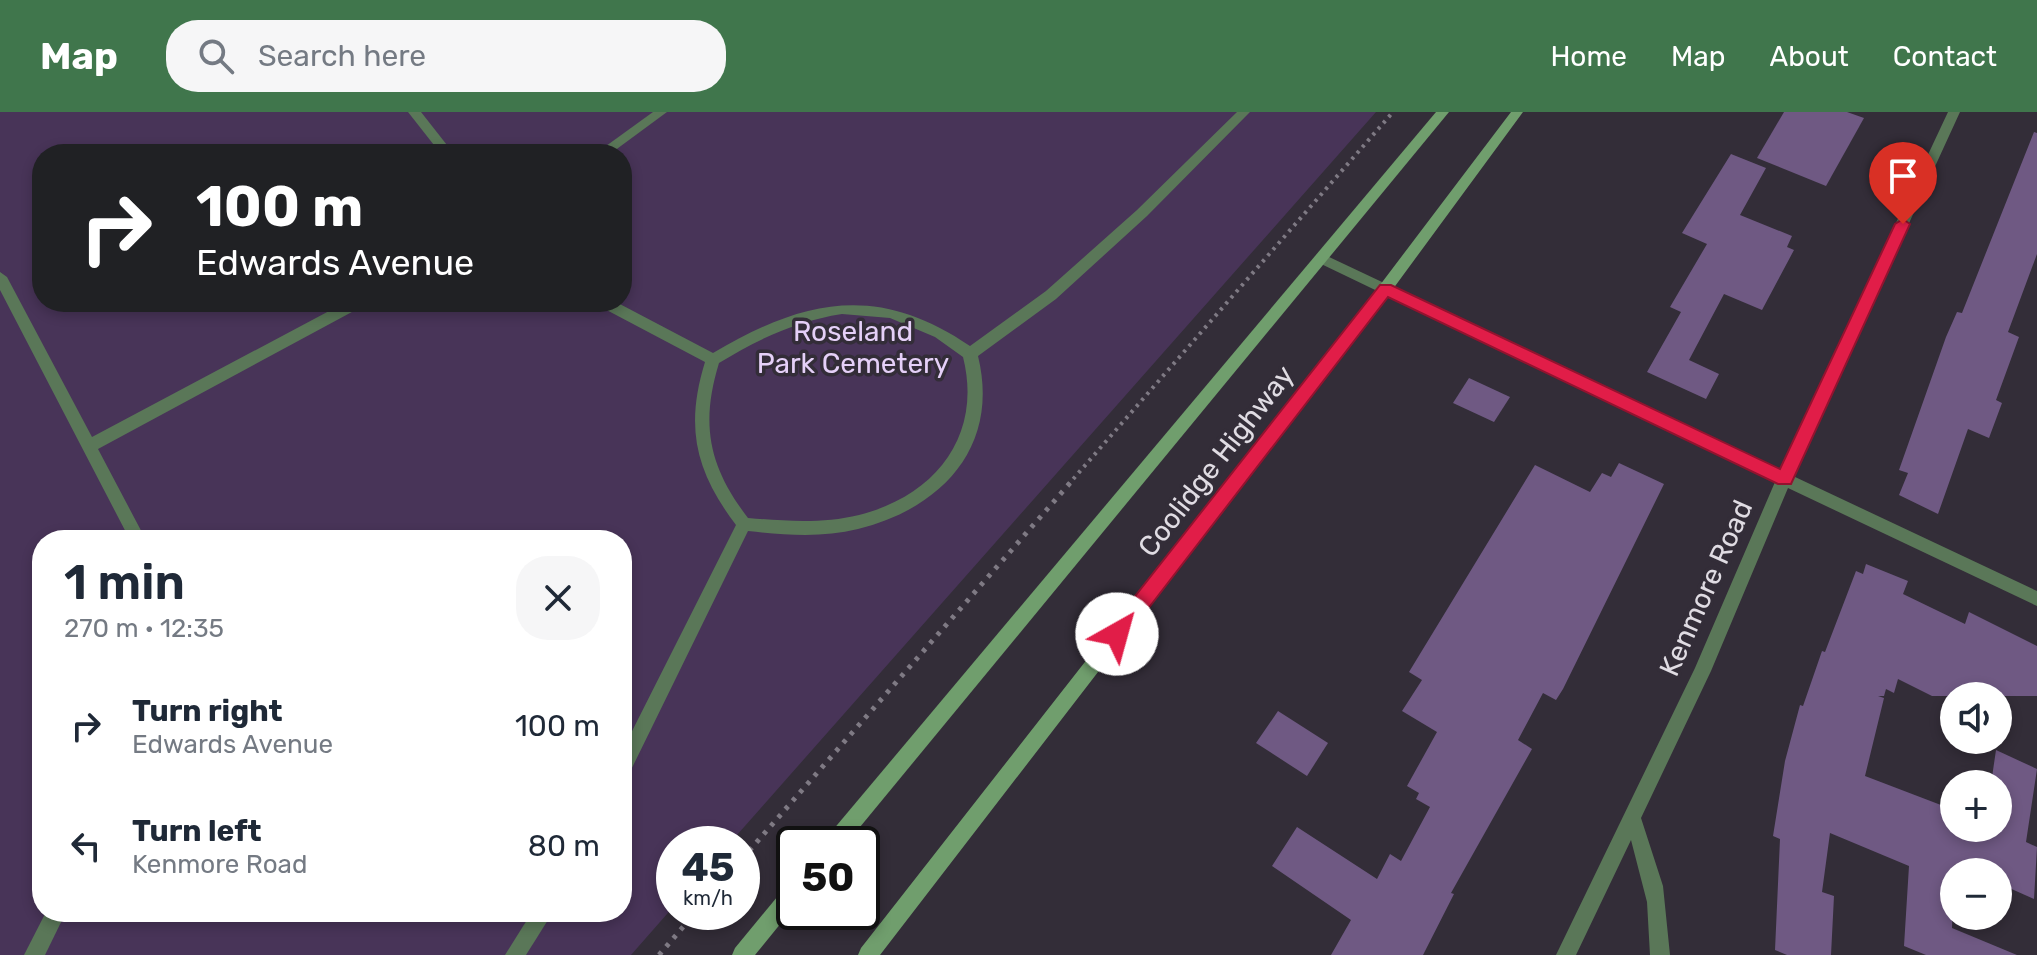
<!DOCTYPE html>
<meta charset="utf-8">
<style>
:root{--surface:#fff;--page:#f6f6f7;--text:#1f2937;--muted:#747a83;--accent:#40764c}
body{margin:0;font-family:Rubik,sans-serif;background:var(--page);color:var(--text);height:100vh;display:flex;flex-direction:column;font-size:30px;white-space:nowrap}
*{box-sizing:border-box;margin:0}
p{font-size:26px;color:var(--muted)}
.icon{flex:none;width:44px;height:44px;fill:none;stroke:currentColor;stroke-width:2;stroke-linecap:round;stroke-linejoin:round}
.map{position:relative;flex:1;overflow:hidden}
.details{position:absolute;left:32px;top:418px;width:600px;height:392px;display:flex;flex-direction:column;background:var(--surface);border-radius:32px;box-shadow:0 4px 12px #0003}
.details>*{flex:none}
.top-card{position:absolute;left:32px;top:32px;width:600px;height:168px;border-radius:32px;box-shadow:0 4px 12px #0003;background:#202124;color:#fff;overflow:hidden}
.buttons{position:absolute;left:1940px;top:570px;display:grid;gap:16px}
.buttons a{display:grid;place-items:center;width:72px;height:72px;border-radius:50%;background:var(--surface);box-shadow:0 4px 12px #0003;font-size:40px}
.speed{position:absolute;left:656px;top:714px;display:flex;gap:16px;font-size:40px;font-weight:700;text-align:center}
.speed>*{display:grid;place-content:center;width:104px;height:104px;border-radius:50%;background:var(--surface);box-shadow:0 4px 12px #0003;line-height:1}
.speed small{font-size:20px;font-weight:400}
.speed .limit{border:4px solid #111;border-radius:12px;background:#fff;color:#111}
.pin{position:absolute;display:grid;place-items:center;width:68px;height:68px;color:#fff;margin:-82px -34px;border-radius:50% 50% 50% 0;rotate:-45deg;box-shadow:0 0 8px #0007}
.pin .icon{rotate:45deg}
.me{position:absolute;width:88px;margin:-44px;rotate:38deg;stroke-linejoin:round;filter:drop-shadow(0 0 6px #0008)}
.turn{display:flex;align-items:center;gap:28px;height:168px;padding:0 32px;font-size:36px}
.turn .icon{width:104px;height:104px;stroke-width:2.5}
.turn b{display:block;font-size:56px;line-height:68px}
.round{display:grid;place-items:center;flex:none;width:84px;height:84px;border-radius:32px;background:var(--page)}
.headline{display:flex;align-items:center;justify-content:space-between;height:136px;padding:0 32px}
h1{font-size:48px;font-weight:600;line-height:60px}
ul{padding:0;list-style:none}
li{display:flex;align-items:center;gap:24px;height:120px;padding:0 32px}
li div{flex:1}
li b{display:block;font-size:30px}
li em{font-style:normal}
header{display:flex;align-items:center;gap:48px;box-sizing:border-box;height:112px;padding:0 40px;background:var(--accent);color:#fff}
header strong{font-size:38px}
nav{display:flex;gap:44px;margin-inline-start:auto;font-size:28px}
.search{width:560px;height:72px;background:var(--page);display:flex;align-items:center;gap:20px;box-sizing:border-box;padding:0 28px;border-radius:32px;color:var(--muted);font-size:30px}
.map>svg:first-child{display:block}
.green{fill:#483458;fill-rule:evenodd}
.building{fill:#6f5983}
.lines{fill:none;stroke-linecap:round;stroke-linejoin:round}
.path-far1{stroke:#7f7a84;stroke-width:4;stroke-dasharray:3 5;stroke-linecap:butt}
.path{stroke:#7f7a84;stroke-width:5;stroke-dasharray:4 7;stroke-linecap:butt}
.service{fill:#5a7758;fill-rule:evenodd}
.minor{fill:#5a7758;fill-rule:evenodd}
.secondary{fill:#709e6d;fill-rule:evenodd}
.route{fill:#e11d48;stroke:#92132f;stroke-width:2}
.labels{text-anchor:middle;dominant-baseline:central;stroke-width:7;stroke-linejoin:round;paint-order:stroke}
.park-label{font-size:28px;fill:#e5d0f8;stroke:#332d38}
.street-label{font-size:28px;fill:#e0dce3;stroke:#332d38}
</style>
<header>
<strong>Map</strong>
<div class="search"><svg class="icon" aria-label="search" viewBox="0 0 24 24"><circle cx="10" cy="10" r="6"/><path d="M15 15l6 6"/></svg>Search here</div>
<nav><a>Home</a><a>Map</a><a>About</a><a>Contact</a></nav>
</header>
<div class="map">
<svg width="2037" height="843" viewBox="0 0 2037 843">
<rect width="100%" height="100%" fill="#332d38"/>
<!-- green -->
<path class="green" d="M0,0H1376L729,732H674V794L631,843H0ZM42,42H622V190H42ZM42,428H622V800H42Z"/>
<!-- building -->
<g class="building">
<path d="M1784,0H1847L1864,6L1826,74L1757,46Z"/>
<path d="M2034,20L2037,21V142L2008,220L2019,225L1996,288L2002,291L1989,326L1968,317L1938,402L1899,383L1908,361L1899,358L1946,225L1957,200L1962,201Z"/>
<path d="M1731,42L1766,56L1740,103L1792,124L1787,135L1794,138L1762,198L1724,182L1689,248L1719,262L1706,287L1647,260L1681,200L1670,195L1707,132L1682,121Z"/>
<path d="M1469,266L1510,285L1494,310L1453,291Z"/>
<path d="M1619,351L1664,372L1563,577L1556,588L1543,581L1518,628L1532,637L1451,781L1454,782L1423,843H1331L1351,808L1272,754L1297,715L1377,767L1390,742L1401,749L1430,695L1416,687L1419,681L1407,674L1437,620L1402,599L1422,568L1409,560L1535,353L1590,380L1602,361L1611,365Z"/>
<path d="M1866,452L1908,469L1903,482L1965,512L1969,500L2037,534V584H1932L1898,567L1894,581L1886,577L1884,584H1878L1884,586L1865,664L1954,698V716H1998V672H1991L1996,638L2037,657L2026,730L2037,735L2034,787L1998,771V760H1974L1955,752L1954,760L1952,816L2017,843H1926L1904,834L1909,754L1830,721L1822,780L1834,784L1831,843H1787L1775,838L1780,727L1773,724L1785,649L1800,593L1803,594L1822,539L1825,540L1856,459L1863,462Z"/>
<path d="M1278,599L1328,631L1307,664L1256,631Z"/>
</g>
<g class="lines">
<!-- path-far1 -->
<path class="path-far1" d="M1068,373L1393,0"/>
<!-- path -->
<g class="path">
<path d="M742,747L1070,371"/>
<path d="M659,843L696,800"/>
</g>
<!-- service -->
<g class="service">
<path d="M408,0H421L454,42H441Z"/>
<path d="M653,0H667L610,42H595Z"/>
<path d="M1237,0H1250L1147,104L1056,187L978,244C1000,334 943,396 858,417C822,426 785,423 748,419L628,664L622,667V639L736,413C695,359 685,315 705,250L599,194L597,190H616L713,241C804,187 878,171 970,234L1046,179L1137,98ZM842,202L890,206L935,225L963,245C983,324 935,384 859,403C822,412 785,409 748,406C709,355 700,313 719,251C758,227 797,209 842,202Z"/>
<path d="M0,160L7,165L92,325L346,190H365L363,194L98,337L146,428H130L0,178Z"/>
<path d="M46,800H66L45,843H24Z"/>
<path d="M532,800H553L526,843H505Z"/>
</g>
<!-- minor -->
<path class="minor" d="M1948,0H1960L1793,364L2037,479V494L1788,376L1711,559L1641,706L1663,774L1670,843H1650L1647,790L1631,728L1576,843H1556L1695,556L1775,370L1317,150L1315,147L1317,144H1327L1780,358Z"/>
<!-- secondary -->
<g class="secondary">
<path d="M1436,0H1449L846,732H825L827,725Z"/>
<path d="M1511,0H1523L1390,181L880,843H858L861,836L1380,173Z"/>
<path d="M794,770V795L755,843H732L735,836L787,773Z"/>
</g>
</g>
<!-- route -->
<path class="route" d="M1903,107L1910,112L1791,372H1778L1388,185L1124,528L1117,531L1110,528L1108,522L1110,516L1380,173H1391L1780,357L1895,112Z"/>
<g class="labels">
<!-- park labels -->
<g class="park-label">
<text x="853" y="219">Roseland<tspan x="853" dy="32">Park Cemetery</tspan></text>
</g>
<!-- street labels -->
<g class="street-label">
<text transform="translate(1216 349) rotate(-52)">Coolidge Highway</text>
<text transform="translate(1706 476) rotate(-66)">Kenmore Road</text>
</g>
</g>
</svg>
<div class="buttons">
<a><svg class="icon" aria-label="sound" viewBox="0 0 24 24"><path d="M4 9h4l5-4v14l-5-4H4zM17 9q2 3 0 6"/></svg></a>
<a>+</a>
<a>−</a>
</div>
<div class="speed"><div>45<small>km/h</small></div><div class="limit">50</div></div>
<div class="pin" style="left:1903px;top:112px;background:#d93025"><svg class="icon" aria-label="arrive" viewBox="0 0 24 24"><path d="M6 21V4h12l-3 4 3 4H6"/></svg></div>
<svg class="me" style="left:1117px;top:522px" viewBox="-20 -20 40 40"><circle r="19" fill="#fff"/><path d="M0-13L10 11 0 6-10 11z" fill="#e11d48"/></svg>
<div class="top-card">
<div class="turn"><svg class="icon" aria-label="right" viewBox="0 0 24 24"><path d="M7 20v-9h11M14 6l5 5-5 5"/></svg><div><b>100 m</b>Edwards Avenue</div></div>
</div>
<section class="details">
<div class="headline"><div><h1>1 min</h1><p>270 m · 12:35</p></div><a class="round"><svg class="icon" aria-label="close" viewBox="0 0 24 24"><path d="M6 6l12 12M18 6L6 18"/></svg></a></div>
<ul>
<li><svg class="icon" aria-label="right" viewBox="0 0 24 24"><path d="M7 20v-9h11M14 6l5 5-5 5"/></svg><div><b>Turn right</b><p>Edwards Avenue</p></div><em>100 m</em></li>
<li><svg class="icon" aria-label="left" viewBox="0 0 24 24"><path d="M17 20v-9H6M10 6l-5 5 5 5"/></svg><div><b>Turn left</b><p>Kenmore Road</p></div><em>80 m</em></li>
</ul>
</section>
</div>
